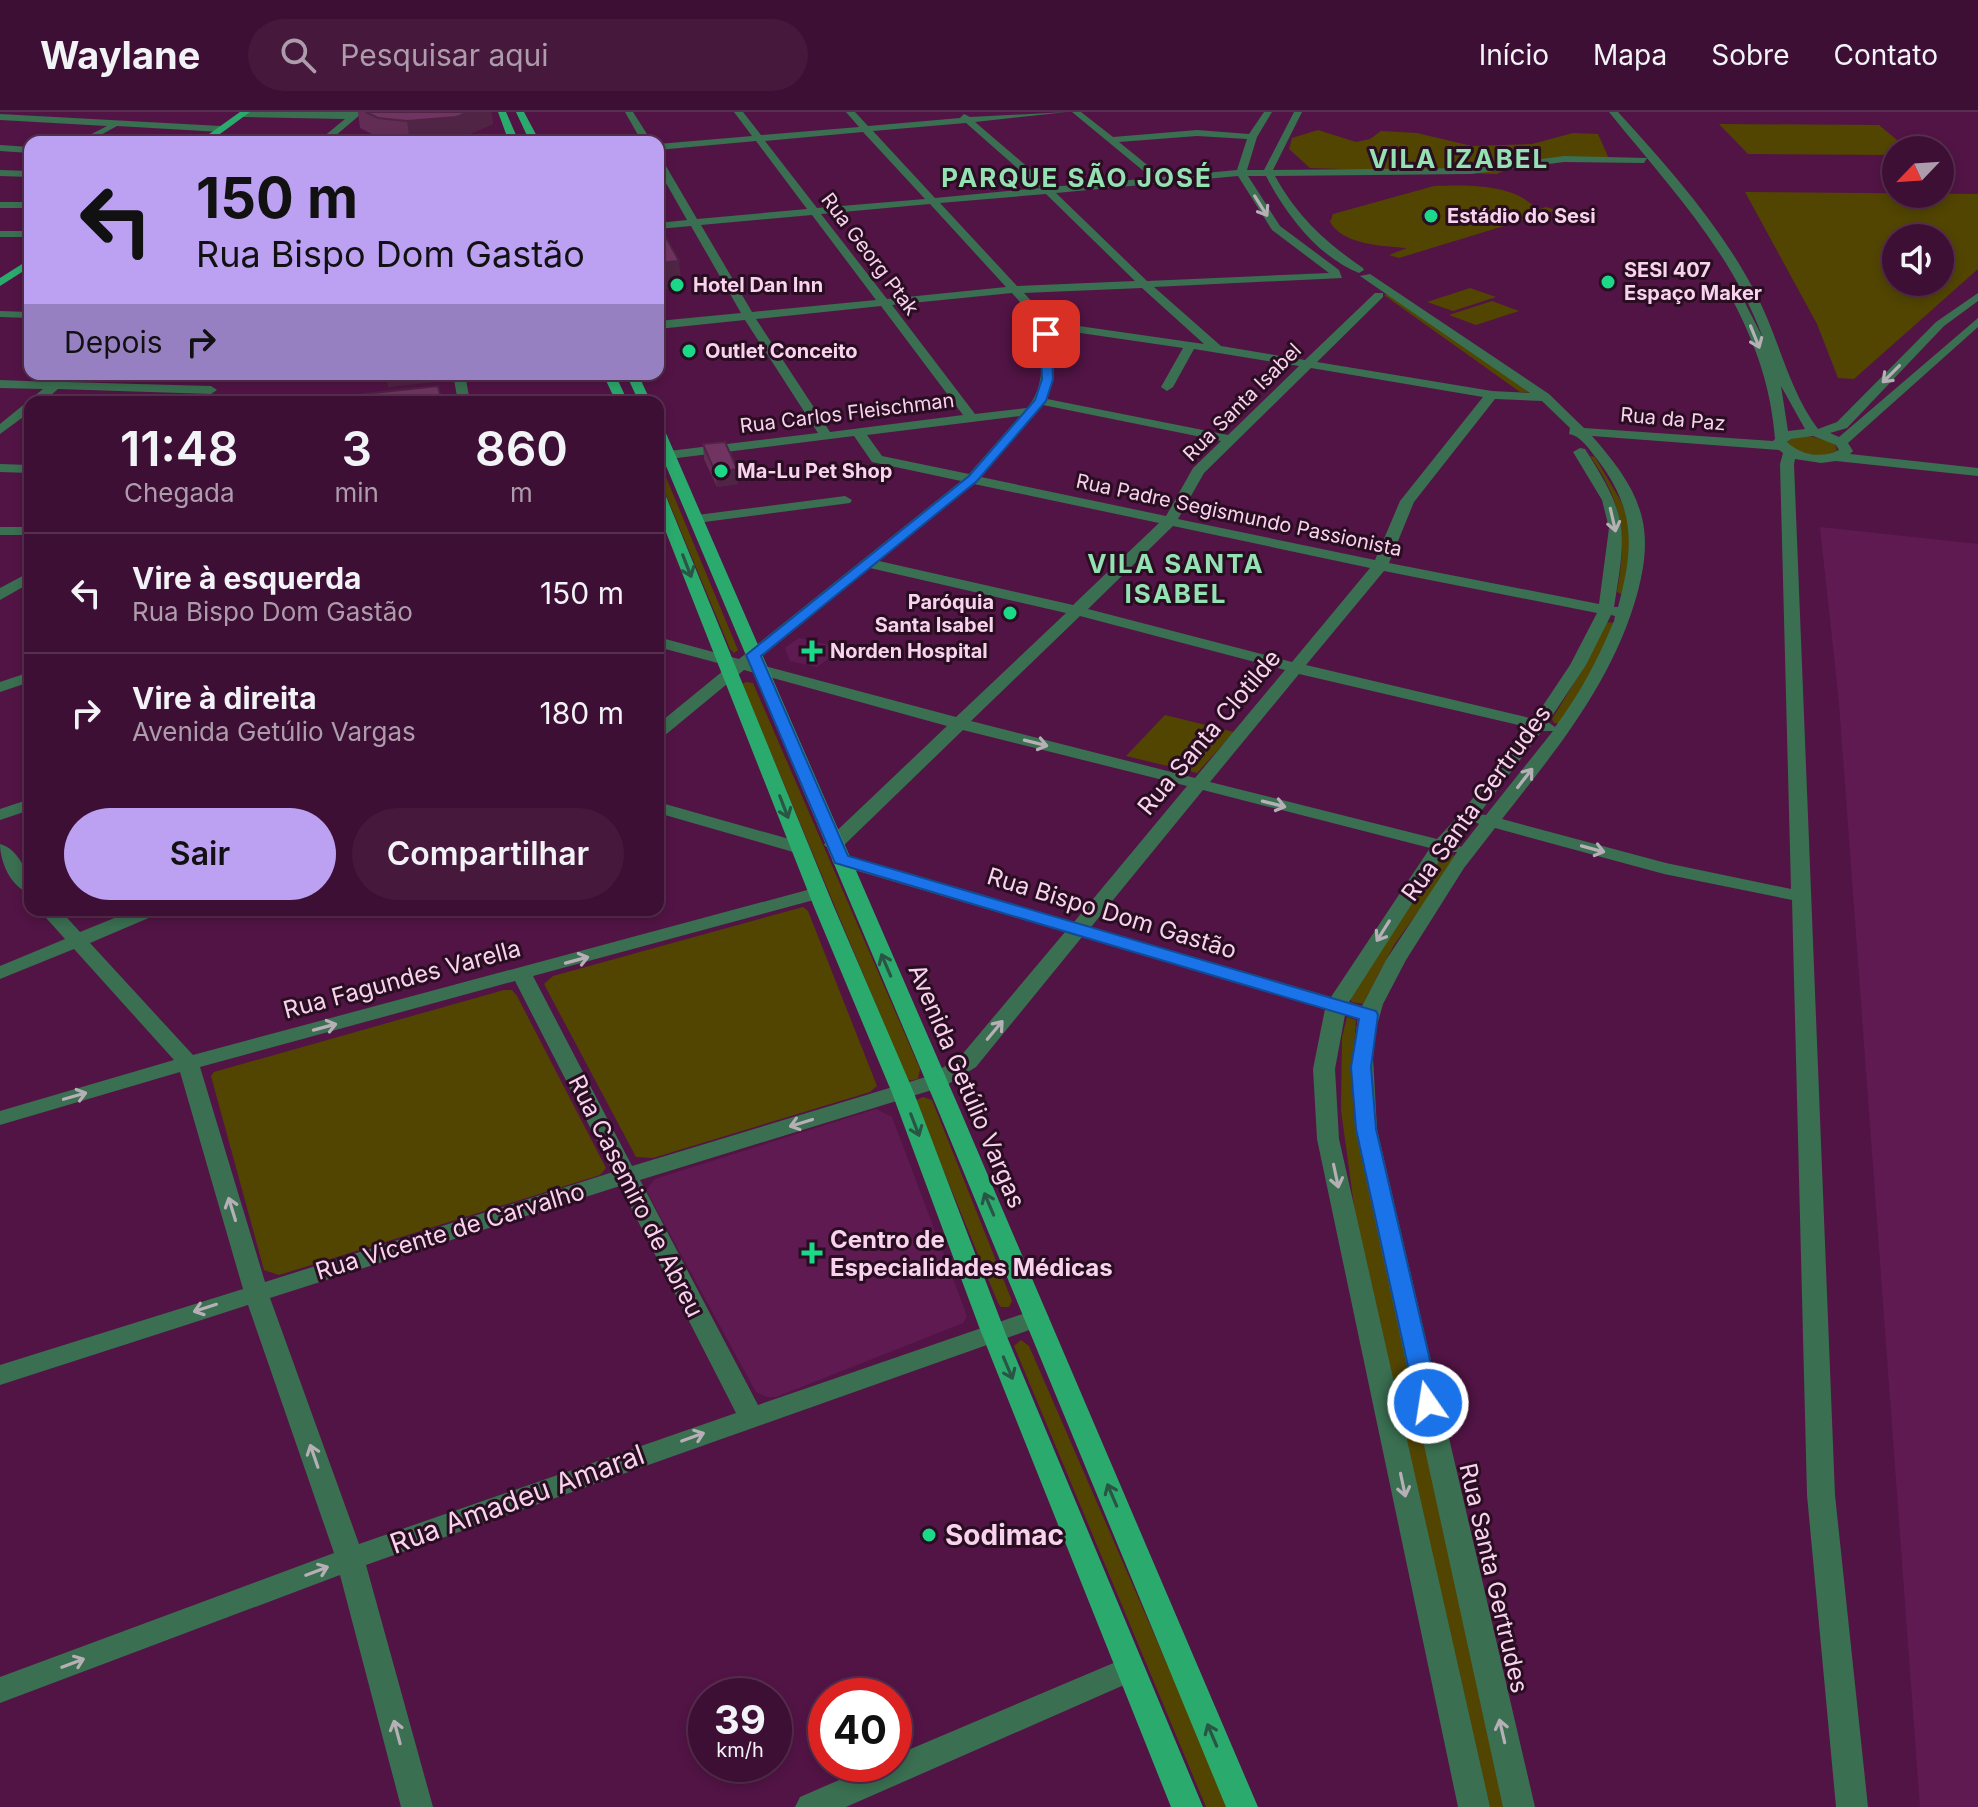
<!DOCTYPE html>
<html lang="pt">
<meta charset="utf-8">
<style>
:root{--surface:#3e0f34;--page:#45183c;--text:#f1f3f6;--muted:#ad9cac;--line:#572f4f;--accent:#bca0f2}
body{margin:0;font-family:Inter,sans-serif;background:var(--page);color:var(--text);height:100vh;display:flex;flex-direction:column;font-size:30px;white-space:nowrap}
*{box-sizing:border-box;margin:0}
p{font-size:26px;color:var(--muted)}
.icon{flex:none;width:44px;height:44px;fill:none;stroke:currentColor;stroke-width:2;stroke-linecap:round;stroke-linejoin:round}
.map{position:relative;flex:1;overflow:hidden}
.panel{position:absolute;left:24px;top:284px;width:640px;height:520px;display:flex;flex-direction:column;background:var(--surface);border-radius:16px;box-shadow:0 4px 12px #0003,0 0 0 2px var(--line)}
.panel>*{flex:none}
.hud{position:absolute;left:24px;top:24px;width:640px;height:244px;border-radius:16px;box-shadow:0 4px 12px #0003,0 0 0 2px var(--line);background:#bca0f2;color:#111;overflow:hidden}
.needle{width:52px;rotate:245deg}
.fabs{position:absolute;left:1882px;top:24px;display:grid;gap:16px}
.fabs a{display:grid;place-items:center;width:72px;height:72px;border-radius:50%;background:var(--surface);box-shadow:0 4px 12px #0003,0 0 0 2px var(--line);font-size:40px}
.speed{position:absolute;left:688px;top:1566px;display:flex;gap:16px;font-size:40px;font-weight:700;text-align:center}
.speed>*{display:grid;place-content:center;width:104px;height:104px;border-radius:50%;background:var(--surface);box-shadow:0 4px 12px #0003,0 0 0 2px var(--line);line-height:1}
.speed small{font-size:20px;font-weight:400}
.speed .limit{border:12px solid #d22;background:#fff;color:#111}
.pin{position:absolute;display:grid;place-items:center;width:68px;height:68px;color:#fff;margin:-34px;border-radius:16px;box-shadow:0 4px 12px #0006}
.me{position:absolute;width:88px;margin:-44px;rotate:347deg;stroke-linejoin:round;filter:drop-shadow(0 0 6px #0008)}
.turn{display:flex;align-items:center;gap:28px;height:168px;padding:0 40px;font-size:36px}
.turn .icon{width:104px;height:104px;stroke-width:2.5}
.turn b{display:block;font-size:56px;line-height:68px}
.then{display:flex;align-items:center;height:76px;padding:0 40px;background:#0003;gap:16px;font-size:30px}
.eta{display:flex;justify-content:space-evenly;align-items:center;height:136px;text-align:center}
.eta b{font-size:48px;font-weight:600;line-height:56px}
.action{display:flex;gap:16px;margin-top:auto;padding:16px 40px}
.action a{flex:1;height:92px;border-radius:48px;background:var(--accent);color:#111;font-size:32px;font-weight:600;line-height:92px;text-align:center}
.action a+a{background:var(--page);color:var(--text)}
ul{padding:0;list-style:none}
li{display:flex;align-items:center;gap:24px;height:120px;padding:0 40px;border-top:2px solid var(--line)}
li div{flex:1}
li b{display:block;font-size:30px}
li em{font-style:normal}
header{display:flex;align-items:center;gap:48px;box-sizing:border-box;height:112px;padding:0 40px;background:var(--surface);border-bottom:2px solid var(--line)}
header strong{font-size:38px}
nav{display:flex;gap:44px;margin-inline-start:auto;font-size:28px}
.search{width:560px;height:72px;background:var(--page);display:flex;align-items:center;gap:20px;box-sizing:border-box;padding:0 28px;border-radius:44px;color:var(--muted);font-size:30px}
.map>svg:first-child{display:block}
.built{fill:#5f1b51}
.green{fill:#524502;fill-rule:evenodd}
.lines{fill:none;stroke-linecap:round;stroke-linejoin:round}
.minor{fill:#3a6f51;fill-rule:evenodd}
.major{fill:#2baa6e;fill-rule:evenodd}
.wall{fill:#612d54}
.shaded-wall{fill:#4f2445}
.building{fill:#713462;stroke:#4f2445;stroke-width:2}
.oneway{stroke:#b6b0b6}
.oneway2{stroke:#2a5444}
.route{fill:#1a73e8;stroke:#114b97;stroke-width:2}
.poi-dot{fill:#1bd988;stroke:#290e22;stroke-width:3}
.labels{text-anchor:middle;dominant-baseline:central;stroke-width:6;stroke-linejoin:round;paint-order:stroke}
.far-poi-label{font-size:20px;font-weight:bold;fill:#f9d3ed;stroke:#290e22;text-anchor:start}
.far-street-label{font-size:20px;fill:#f9d3ed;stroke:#290e22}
.street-label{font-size:24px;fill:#f9d3ed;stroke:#290e22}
.poi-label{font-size:24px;font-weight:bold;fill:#f9d3ed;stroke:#290e22;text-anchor:start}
.far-district-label{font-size:26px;font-weight:bold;letter-spacing:2px;fill:#94e1b3;stroke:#290e22}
.near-street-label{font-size:28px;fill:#f9d3ed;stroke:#290e22}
.near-poi-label{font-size:28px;font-weight:bold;fill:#f9d3ed;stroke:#290e22;text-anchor:start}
</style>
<header>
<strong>Waylane</strong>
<div class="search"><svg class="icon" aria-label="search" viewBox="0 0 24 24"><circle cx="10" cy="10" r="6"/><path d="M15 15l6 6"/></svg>Pesquisar aqui</div>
<nav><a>Início</a><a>Mapa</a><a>Sobre</a><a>Contato</a></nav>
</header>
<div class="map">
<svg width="1978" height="1695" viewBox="0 0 1978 1695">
<rect width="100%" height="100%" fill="#521445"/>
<!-- built -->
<g class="built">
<path d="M1820,415L1978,432V1695H1920L1839,590Z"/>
<path d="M799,526L842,536L817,555L790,549L785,536Z"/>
<path d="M876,997L892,1005L967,1204L963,1211L776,1285H767L756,1280L646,1078L655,1067Z"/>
</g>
<!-- green -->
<g class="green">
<path d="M1719,12L1879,13L1909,38H1896V43L1748,42Z"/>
<path d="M1318,18L1356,30L1370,27L1381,19L1417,21L1472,34L1532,32L1573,21L1598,22L1610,49C1574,48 1530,45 1497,62L1310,56L1289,37L1292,26Z"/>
<path d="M1434,74C1464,73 1516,71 1537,98L1546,95L1556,98L1399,146L1389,143L1407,136C1383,134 1343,133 1330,110L1333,102Z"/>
<path d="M1745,80L1978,82V157L1854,267L1838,266L1817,212ZM1896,126H1940V170H1896Z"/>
<path d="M1470,176L1496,185L1453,199L1427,190Z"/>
<path d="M1389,182L1533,281L1520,280L1384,183Z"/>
<path d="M1492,189L1519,199L1476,213L1449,203Z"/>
<path d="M1809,324L1835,331L1837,339C1820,347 1801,343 1787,331L1792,325Z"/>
<path d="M1590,344L1595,345L1622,391L1632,422L1623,481L1621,482L1617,480C1627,424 1623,391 1590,344Z"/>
<path d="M658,346L738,538L734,541L730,537L658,364Z"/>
<path d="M1605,510L1615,511L1618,516L1560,612L1554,611L1552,607L1587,550Z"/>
<path d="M746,570L753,571L920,957L918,967L908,969L906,965L742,572Z"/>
<path d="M1165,603L1234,620L1197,661L1126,644Z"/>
<path d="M1446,740L1457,745L1394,833L1363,892L1352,890L1350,887L1440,741Z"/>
<path d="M803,795L808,799L877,974L870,980L653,1046L636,1045L544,872L553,864Z"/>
<path d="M504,878H512L517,884L606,1056L600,1063L279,1163L264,1158L211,964L214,960Z"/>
<path d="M1347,905L1356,908L1354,936L1368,1070L1504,1695H1487L1358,1123L1341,998L1342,925Z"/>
<path d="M923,985L932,988L1012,1189L1009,1195H1001L998,1191L915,989Z"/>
<path d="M1021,1228L1029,1234L1036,1250L1229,1695H1206L1014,1234Z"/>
</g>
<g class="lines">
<!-- minor -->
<g class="minor">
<path d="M240,0H360L361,2L328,30H317L345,7L243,5Z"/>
<path d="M625,0H633L652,30H642Z"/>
<path d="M734,0H743L761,23L859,15L846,0H855L868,14L960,6L964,2L970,5L1067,0L975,10L1051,75L1152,66L1072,0H1081L1113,25L1197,18L1249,22L1264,0H1272L1257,25L1247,58H1264L1294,0H1302L1273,58L1471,56L1564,44L1647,46L1644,51L1564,50L1471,62L1275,64C1297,104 1325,130 1363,156L1364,158L1359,161C1317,144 1286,102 1266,64H1248L1280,114L1339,158L1342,166L1154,175L1221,234L1305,248L1375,181H1383V185L1317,250L1492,279L1530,281L1360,164L1370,162L1549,282L1584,316L1773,329L1775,327C1771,275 1756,233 1732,187L1742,185L1763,226C1730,137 1667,72 1609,0H1618C1669,56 1721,114 1756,182C1779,226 1788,277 1818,317L1837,310L1936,210L1978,181V189L1944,214L1847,316L1830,321L1839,325L1978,206V215L1848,331L1853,339L1850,342L1978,356V364L1836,349L1821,351L1795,347L1794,352L1835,1383L1868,1695H1836L1807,1383L1792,788L1664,762L1495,716L1464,756L1406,848L1383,892L1376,917L1373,946L1377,1017L1535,1695H1503L1355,1017L1352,946L1358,906L1345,903L1335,957L1339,1027L1490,1695H1458L1317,1027L1313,957L1325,897L1082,825L976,955L945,974L640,1068L758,1293L1037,1197L1046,1200L1049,1206L1046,1212L366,1453L433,1695H401L340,1463L0,1591V1565L334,1441L248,1193L0,1273V1253L243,1177L180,960L0,1013V999L174,948L74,837L0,867V854L65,827L39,798H60L80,820L134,798H161L158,802L90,831L193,943L811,777H825L828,781L825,785L533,864L632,1054L929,964L960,945L1065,820L834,752L832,748L834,744H848L1074,810L1187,674L963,618L840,737L833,739L824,733L826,729L947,614L744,558L664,624L658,625V612L729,554L658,535V525L739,547L961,369L872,350L854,324L669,347L662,343L669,339L818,321L745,208L658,217V209L741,201L691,114L658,117V111L687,108L658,57V46L663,49L697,107L807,97L756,29L658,38V32L752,24ZM966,11L1040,76L935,86L873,19ZM863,20L925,87L817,96L765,29ZM1197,24L1247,27L1237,58L1162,65L1119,30ZM1238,64L1272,118L1329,161L1147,169L1056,81ZM1046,82L1135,169L1017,174L940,91ZM930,92L1006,175L887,187L821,102ZM812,103L876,188L752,200L701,113ZM1142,176L1204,232L1051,210L1024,181ZM1012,181L1041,214C1041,242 1047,273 1027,296L975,302L892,193ZM881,194L963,303L830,320L756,207ZM1053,217L1183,236L1161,275L1167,279L1173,275L1194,237L1299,254L1228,323L1047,287L1054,267ZM1311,256L1483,285L1400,389L1375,448L1178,407L1204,361ZM1781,274L1805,317L1788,319ZM1495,287L1542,289L1570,316L1569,322C1581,324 1589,337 1597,347C1636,398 1634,435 1618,495H1614C1627,417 1628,404 1585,337L1580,336L1573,340L1602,388L1609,416L1599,492L1389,451L1414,390ZM1043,293L1221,329L1193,356L1166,404L981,365ZM1020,304L969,362L882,344L867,323ZM1592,324L1779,338L1783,341L1780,352L1791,777L1666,751L1502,707C1558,636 1614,568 1638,479C1644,456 1648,430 1642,406C1635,375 1613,348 1592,324ZM1813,324L1836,333L1839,338C1821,347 1801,343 1787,330L1791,327ZM974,372L1159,411L1073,493L879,449ZM1173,414L1370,456L1292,550L1088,497ZM870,456L1066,501L956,605L754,551ZM1384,459L1597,501L1570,553L1534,607L1306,553ZM1611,503L1615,504L1614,509C1598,547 1580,582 1555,615L1548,610L1586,553ZM1080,504L1285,558L1195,666L971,609ZM1299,562L1527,615L1463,699L1437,727L1210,670ZM1542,619H1553L1486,703L1479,702ZM1203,678L1430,736L1331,885L1091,815ZM1473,709L1479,712L1461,735L1453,731ZM1445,740H1457L1386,848L1362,894L1349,890ZM515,869L613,1060L265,1170L200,955ZM620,1074L736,1301L359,1432L270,1186Z"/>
<path d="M0,2L221,14L226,17L221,20L117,14L88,30H76L107,14L0,8Z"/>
<path d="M0,33L30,35V41L0,39Z"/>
<path d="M0,58L30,59V65L0,64Z"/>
<rect x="0" y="90" width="30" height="6"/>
<rect x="0" y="119" width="30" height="6"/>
<path d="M0,199L30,200V206L0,205Z"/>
<path d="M453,262H465L470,290H458Z"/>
<path d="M60,266L66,270L211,274L217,278L211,282L58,277L43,290H30V300L0,322V312L43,277L0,276V268L53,270Z"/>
<path d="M0,352L30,353V361L0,360Z"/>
<path d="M845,384L852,388L850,391L697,411L690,407L697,403Z"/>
<rect x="0" y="415" width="30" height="8"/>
<path d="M30,460V471L0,488V476Z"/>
<path d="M30,560V570L0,580V570Z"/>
<path d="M30,687V698L0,708V697Z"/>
<path d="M658,690L807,732L809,736L800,742L658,701Z"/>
<path d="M0,732C19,737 30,763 30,781C11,776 0,750 0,732Z"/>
<path d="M1130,1544L1140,1548L1145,1557L1140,1566L846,1695H795L800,1685L876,1652H894V1644Z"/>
</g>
<!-- major -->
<g class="major">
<path d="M240,0H250L209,30H198Z"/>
<path d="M498,0H506L519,30H509Z"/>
<path d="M516,0H524L540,30H530Z"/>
<path d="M30,147V155L0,174V166Z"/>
<path d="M603,262H615L628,290H616Z"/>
<path d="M626,262H638L651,290H639Z"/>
<path d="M658,315L665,319L960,998L1258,1695H1226L938,998L658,335Z"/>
<path d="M658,378L665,382L834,795L914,981L1005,1220L1203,1695H1171L981,1220L892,981L814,795L658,400Z"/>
</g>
</g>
<!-- wall -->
<g class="wall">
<path d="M358,0H491L493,12L460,26L410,30L382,27L360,16Z"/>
<path d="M703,332L738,372L717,375L704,347Z"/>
</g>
<!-- shaded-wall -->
<g class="shaded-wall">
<path d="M469,0H491L493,12L460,26L410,30L407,9Z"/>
<path d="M679,149L682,176L658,178V151Z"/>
<path d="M385,262H436L437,270L388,275Z"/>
<path d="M737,357L738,372L717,375L715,360Z"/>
</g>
<!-- building -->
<g class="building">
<path d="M366,0H469L456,5L407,9L378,6Z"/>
<path d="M658,120H663L679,149L658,151Z"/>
<path d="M438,274L442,290H365L364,282Z"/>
<path d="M725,330L737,357L715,360L703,332Z"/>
</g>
<!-- one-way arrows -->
<defs><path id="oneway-shaft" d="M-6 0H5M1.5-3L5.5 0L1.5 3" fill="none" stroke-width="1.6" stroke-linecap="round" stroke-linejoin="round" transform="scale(2)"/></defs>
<g class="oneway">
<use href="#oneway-shaft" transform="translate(1261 94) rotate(58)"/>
<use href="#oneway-shaft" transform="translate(1755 225) rotate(68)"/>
<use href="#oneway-shaft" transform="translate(1891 262) rotate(135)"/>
<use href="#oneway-shaft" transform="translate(1613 408) rotate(77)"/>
<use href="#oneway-shaft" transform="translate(1036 631) rotate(14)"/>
<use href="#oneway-shaft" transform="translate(1525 666) rotate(-52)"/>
<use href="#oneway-shaft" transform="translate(1274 692) rotate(14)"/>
<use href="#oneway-shaft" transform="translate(1593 737) rotate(15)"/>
<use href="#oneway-shaft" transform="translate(1383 819) rotate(122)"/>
<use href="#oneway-shaft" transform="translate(577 848) rotate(-15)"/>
<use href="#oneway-shaft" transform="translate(325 915) rotate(-15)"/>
<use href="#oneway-shaft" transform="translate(995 918) rotate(-50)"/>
<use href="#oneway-shaft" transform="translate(75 984) rotate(-16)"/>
<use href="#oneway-shaft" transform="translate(801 1011) rotate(163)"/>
<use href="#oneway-shaft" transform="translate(1336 1064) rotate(78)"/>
<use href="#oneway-shaft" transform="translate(232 1097) rotate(-107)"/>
<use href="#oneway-shaft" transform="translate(205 1196) rotate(162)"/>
<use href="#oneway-shaft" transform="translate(693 1325) rotate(-20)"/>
<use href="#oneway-shaft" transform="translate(314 1344) rotate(-109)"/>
<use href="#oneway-shaft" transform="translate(1403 1373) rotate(78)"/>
<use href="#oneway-shaft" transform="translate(317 1459) rotate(-21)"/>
<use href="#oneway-shaft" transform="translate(73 1551) rotate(-21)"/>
<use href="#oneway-shaft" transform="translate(1502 1619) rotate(-103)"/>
<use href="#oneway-shaft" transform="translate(397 1620) rotate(-105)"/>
</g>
<g class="oneway2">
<use href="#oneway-shaft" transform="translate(687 454) rotate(69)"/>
<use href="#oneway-shaft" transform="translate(784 695) rotate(69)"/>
<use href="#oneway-shaft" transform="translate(886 853) rotate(-113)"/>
<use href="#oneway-shaft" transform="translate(915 1013) rotate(69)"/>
<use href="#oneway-shaft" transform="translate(989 1092) rotate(-113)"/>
<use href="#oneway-shaft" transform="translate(1008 1256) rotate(67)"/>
<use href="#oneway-shaft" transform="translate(1112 1383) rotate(-113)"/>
<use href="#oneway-shaft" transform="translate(1212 1623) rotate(-113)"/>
</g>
<!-- route -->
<path class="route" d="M1046,219L1051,222L1053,267L1046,289L977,369L761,544L848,744L1376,899L1378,903L1371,955L1376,1017L1440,1291L1436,1298L1428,1300L1419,1298L1416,1291L1356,1017L1351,955L1359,907L835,751L746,543L969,364L1035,288L1042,267L1040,222Z"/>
<!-- markers -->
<g class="poi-dot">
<circle cx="1431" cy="104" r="8"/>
<circle cx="1608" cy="170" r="8"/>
<circle cx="677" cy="173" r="8"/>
<circle cx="689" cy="239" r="8"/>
<circle cx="721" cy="359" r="8"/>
<circle cx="1010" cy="501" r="8"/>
<path d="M808 527h8v8h8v8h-8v8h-8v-8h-8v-8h8z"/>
<path d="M808 1129h8v8h8v8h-8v8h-8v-8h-8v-8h8z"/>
<circle cx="929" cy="1423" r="8"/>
</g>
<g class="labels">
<!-- far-poi labels -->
<g class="far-poi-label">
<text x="1447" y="104">Estádio do Sesi</text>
<text x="1624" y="158">SESI 407<tspan x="1624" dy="23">Espaço Maker</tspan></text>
<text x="693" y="173">Hotel Dan Inn</text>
<text x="705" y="239">Outlet Conceito</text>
<text x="737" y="359">Ma-Lu Pet Shop</text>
<text x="994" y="490" text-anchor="end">Paróquia<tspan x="994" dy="23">Santa Isabel</tspan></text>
<text x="830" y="539">Norden Hospital</text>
</g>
<!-- far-street labels -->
<g class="far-street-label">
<text transform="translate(870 142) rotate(53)">Rua Georg Ptak</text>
<text transform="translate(1242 290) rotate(-45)">Rua Santa Isabel</text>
<text transform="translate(847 301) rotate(-7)">Rua Carlos Fleischman</text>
<text transform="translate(1673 307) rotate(5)">Rua da Paz</text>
<text transform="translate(1239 403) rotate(12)">Rua Padre Segismundo Passionista</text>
</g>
<!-- street labels -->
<g class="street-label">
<text transform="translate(1209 620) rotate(-50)">Rua Santa Clotilde</text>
<text transform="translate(1476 691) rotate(-54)">Rua Santa Gertrudes</text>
<text transform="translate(1112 801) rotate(17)">Rua Bispo Dom Gastão</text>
<text transform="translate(402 867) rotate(-15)">Rua Fagundes Varella</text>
<text transform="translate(967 974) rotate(67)">Avenida Getúlio Vargas</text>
<text transform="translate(636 1084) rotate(63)">Rua Casemiro de Abreu</text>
<text transform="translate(450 1119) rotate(-17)">Rua Vicente de Carvalho</text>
<text transform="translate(1494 1466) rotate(77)">Rua Santa Gertrudes</text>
</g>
<!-- poi labels -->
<g class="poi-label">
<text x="830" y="1127">Centro de<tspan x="830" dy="28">Especialidades Médicas</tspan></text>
</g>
<!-- far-district labels -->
<g class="far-district-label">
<text x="1459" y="46">VILA IZABEL</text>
<text x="1077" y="65">PARQUE SÃO JOSÉ</text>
<text x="1176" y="451">VILA SANTA<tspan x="1176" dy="30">ISABEL</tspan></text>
</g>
<!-- near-street labels -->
<g class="near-street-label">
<text transform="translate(517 1387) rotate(-20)">Rua Amadeu Amaral</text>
</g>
<!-- near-poi labels -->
<g class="near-poi-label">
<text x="945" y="1423">Sodimac</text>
</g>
</g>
</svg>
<div class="fabs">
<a><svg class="needle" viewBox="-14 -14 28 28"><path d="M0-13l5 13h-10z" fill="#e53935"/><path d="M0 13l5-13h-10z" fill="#ad9cac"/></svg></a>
<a><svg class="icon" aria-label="sound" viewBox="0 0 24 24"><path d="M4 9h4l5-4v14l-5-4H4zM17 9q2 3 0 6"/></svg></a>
</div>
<div class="speed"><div>39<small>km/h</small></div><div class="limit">40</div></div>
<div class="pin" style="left:1046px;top:222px;background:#d93025"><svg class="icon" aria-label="arrive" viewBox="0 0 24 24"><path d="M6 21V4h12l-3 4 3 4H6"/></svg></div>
<svg class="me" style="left:1428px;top:1291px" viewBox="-20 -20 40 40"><circle r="17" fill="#1a73e8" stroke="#fff" stroke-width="3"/><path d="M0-11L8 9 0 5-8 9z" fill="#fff"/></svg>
<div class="hud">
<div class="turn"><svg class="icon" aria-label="left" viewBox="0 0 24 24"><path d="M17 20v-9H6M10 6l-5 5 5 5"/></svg><div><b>150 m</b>Rua Bispo Dom Gastão</div></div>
<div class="then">Depois<svg class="icon" aria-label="right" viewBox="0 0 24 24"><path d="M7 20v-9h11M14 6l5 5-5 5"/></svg></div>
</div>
<section class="panel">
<div class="eta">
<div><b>11:48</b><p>Chegada</p></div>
<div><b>3</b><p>min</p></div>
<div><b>860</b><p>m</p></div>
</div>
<ul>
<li><svg class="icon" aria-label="left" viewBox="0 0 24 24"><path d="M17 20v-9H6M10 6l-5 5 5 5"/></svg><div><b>Vire à esquerda</b><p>Rua Bispo Dom Gastão</p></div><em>150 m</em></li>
<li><svg class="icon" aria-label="right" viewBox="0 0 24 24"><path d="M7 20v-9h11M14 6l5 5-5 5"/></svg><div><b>Vire à direita</b><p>Avenida Getúlio Vargas</p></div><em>180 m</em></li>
</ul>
<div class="action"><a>Sair</a><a>Compartilhar</a></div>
</section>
</div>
